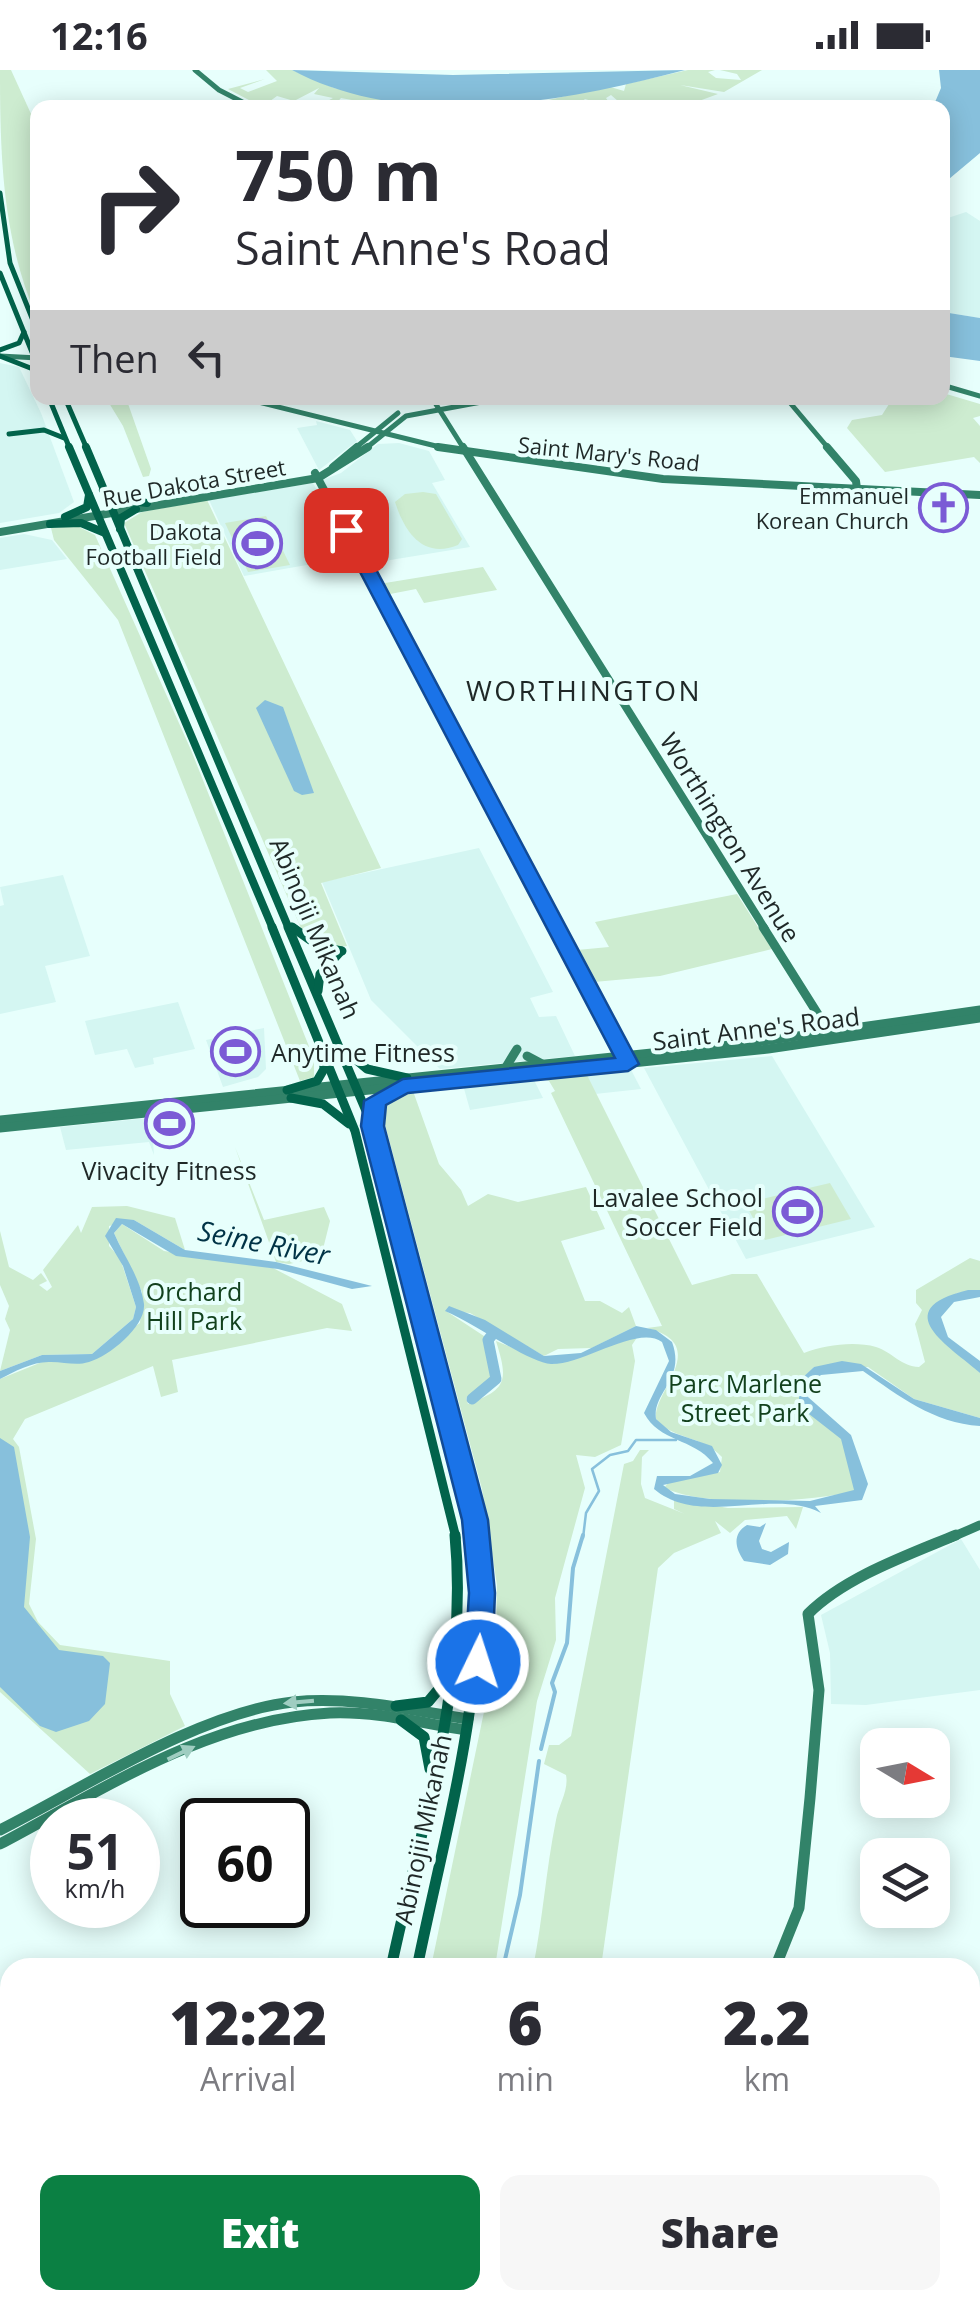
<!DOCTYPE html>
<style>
:root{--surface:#fff;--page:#f7f7f7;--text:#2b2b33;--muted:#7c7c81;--accent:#0b8043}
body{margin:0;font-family:"Open Sans",sans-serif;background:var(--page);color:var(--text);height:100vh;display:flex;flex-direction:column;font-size:38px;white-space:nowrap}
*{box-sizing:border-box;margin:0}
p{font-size:32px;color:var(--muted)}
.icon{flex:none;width:55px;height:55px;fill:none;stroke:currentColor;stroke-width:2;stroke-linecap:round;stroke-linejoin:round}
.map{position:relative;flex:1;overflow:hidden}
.details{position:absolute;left:0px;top:1888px;width:980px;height:352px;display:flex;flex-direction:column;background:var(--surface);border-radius:30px 30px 0 0;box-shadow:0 5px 25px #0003}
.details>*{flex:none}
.top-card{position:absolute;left:30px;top:30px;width:920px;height:305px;border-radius:20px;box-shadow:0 5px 25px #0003;background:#fff;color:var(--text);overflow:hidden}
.needle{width:65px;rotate:100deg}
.controls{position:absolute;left:860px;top:1658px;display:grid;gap:20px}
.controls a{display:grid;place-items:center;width:90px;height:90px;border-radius:20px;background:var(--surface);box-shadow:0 5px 25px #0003;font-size:50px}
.speed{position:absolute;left:30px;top:1728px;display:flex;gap:20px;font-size:50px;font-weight:700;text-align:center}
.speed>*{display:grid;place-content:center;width:130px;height:130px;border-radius:50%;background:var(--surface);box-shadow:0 5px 25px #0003;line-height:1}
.speed small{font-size:25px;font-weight:400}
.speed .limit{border:5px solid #111;border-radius:15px;background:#fff;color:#111}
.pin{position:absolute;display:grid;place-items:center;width:85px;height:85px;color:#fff;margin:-42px;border-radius:20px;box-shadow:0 5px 15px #0006}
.me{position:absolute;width:110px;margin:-55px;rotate:4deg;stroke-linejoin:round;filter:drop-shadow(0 0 8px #0008)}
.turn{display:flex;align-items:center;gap:35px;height:210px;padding:0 40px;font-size:45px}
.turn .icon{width:130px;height:130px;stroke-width:2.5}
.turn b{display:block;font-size:70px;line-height:85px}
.then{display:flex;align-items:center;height:95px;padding:0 40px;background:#0003;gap:20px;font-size:38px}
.eta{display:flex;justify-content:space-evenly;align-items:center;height:170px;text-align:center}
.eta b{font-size:60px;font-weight:800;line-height:70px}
.primary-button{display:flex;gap:20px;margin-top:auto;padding:20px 40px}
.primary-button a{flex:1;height:115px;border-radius:20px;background:var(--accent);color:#fff;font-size:40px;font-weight:800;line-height:115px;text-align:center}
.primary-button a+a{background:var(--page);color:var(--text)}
.status{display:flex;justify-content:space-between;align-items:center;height:70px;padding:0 50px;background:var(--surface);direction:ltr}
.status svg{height:28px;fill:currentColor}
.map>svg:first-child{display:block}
.built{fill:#d4f6f2}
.green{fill:#cdecd0}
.water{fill:#87c0dc}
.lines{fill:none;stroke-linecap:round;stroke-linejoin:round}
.stream-far1{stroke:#87c0dc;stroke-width:2.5}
.stream{stroke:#87c0dc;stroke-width:4}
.river{stroke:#87c0dc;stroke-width:11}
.secondary-far3{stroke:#328369;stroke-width:5}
.secondary-far2{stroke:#328369;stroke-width:8}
.secondary-far1{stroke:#328369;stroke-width:9}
.secondary{stroke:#328369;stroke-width:11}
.primary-far3{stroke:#02634b;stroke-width:5}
.primary-far2{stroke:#02634b;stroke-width:8}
.primary-far1{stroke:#02634b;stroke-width:9}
.primary{stroke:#02634b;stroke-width:11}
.rail-casing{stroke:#5d6a69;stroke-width:8}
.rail{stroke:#e7fffc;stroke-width:4;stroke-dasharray:10;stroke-linecap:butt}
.oneway{fill:#9fcdc1}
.route{fill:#1a73e8;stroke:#114b97;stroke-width:2.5}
.labels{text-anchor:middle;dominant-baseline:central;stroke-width:8;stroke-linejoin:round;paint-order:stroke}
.far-street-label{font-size:22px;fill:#1f2827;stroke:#e7fffc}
.far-poi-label{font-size:22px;fill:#1f2827;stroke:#e7fffc;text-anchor:end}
.street-label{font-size:25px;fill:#1f2827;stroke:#e7fffc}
.poi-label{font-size:25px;fill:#1f2827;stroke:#e7fffc;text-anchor:start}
.park-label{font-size:25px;fill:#12411d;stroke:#e7fffc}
.neighbourhood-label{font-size:28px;letter-spacing:2.5px;fill:#1f2827;stroke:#e7fffc}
.water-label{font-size:28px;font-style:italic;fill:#003346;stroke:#e7fffc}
</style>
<div class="status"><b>12:16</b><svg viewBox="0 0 49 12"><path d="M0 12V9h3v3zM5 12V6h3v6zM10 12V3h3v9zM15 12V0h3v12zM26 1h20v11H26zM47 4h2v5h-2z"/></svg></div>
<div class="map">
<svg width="980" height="2238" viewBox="0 0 980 2238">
<rect width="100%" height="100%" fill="#e7fffc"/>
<!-- built -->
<g class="built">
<path d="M966,142L980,151V248L943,242L942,150Z"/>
<path d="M0,293L19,297L41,343L74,432L59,443L0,453Z"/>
<path d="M316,351L350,360L357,371L319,400L297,358L317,355Z"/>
<path d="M399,373L429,381L445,410L432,413L470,477L366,494L322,410L341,403L378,374Z"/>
<path d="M313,413L352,487L244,506L209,430Z"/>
<path d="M24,464L52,470L67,489L0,500V468Z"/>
<path d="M479,778L553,922L530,928L539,947L556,946L575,986L440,999L371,930L322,812Z"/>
<path d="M63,805L90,886L45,896L56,932L0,944V836L4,835L0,817Z"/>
<path d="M178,932L195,979L153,988L154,994L135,998L127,979L95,985L85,951Z"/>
<path d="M264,958L266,999L258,1007L223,1017L206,970Z"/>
<path d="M772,986L875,1157L746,1189L644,998Z"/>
<path d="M628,994L641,1019L595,1024L583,1000Z"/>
<path d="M533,1008L543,1028L470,1040L463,1015Z"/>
<path d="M178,1045L184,1064L153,1071L154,1085L149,1072L66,1080L60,1057Z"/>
<path d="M961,1469L980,1500V1620L866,1635L831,1634L830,1583L821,1545Z"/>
</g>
<!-- green -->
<g class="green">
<path d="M0,0H11L37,57V248C3,169 0,92 0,0Z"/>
<path d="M266,0H292L334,18L379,28L518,37H364L363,32L341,28L333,37H316L333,28L314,24L319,18L294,31L277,26L262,37L228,19L265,9L240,18L248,22L277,11Z"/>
<path d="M688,0H715L708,2L716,8L741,10L737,4L720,0H762L724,22L680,15L718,24L688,35L625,37L611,25L606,28L612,37L585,29L578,35L524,36L607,16L624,21L626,14Z"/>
<path d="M943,323L980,334V346L973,348L980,356V393L974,387L885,402L847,358L852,350L882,345L891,331L888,328H942Z"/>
<path d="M106,328H126L151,399L149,406L143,407L123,356Z"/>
<path d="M423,422L436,424L462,469L458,475C423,489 405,463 395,432L405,424Z"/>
<path d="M207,430L381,798L321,813L347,876L331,878L304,865L124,453L142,442Z"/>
<path d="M266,446L290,495L248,502L225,453Z"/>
<path d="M77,456L95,465L191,680L314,989V1007L300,1011L118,550L54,470L51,458Z"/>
<path d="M483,497L497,520L424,533L416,519L385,525L379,514Z"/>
<path d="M737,824L772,879L660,906L594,912L577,880L609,877L595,852Z"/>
<path d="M586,1003L692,1215L732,1204H757L804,1283C825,1275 854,1271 876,1277C892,1282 902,1297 919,1297L925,1292L915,1254L922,1240L916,1233V1220L970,1188L980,1191V1220L957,1223L930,1253L980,1303V1348L914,1329L868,1297H814L804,1307L802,1331L840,1362L859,1421C808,1431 713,1439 664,1418L668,1413L720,1402L722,1387C702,1365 673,1370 656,1349C652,1322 713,1275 647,1258L662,1256L551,1023L555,1021L549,1011L541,1009Z"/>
<path d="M413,1021L439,1094L461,1120L468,1136L488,1124L518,1132L586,1117L605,1159L561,1171L585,1231H600L622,1243L629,1237L636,1256L592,1278L558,1279L544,1286L470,1243L446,1241L487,1268L494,1312L466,1328L468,1334C508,1319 508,1310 496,1271L553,1294L638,1266L632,1275L635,1291L621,1375L595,1387L576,1385L585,1418L555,1528L556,1570L537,1631L495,1897H431L496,1584L497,1515L482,1419L383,1047C385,1027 394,1023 413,1021Z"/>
<path d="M235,1077L264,1150L324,1137L330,1151L321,1187L289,1194L276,1192Z"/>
<path d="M830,1113L851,1149L765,1170L745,1133Z"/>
<path d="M127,1136L175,1148L185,1180L134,1150L109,1156V1176L120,1188L136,1237L133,1249L92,1284L42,1285L0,1301L10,1260L5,1249L9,1236L0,1215V1161L9,1197L33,1210L41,1203L47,1211L39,1215L47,1221L52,1217L43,1200L78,1155L81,1163L92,1137Z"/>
<path d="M122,1154L164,1181L273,1198L342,1234L352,1261L327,1258L172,1290L178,1322L161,1327L153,1296L25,1349L13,1369L19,1377L36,1469L29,1534L38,1552L60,1575L170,1591V1624L185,1656L90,1704L0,1622V1309L42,1292H80L140,1253L142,1222L114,1163Z"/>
<path d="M640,1380H649L642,1387L641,1414L645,1428L685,1444L674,1439V1429L728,1438L803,1437L796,1459L787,1446L745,1450L730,1463L715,1451L721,1463L674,1483L658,1498L601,1897L533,1898C543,1848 546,1799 556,1750C559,1734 569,1720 566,1705L544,1694L549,1675H559L571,1666L624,1394L633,1391Z"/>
<path d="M980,2013V2238H817L815,2230H970V2015Z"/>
</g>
<!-- water -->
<g class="water">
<path d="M292,0L453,5L685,0C564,32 408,62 292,0Z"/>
<path d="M939,0H980V83L943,114L942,38L933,37L941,18Z"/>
<path d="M943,242L980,248V291L943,286Z"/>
<path d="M265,630L283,637L314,723L302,725L294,721L256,638Z"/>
<path d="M116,1148L134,1150L185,1180L276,1192L372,1216L352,1219L278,1199L176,1186L122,1154L114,1163C124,1187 140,1206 144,1234C146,1256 110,1286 89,1292C76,1296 65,1292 51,1292C34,1291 15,1301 0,1309V1301L42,1285L92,1284L133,1249L136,1237L123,1196L105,1166Z"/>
<path d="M968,1220H980V1227L954,1232L941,1247L948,1267L980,1291V1303C951,1277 885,1240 968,1220Z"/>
<path d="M449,1236L485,1250L544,1286L581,1283L636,1256L656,1260L672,1272C686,1310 652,1322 656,1349L671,1362L712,1376L722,1395L718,1403L663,1415L675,1424L710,1429L810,1431L854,1420L841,1369L809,1344L799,1329L800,1310L814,1297L842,1291L861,1294L914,1329L980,1348V1356C933,1353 899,1326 863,1301L821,1305L809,1315L808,1327L851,1365L868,1414L862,1430L815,1436L821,1443C774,1417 700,1458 654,1419L657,1406H690L713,1393C693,1368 659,1372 644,1343L669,1291L662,1272C638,1254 583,1295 551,1294C529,1293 474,1253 445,1241Z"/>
<path d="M0,1368L14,1377L30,1467L24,1537L59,1580L103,1586L110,1593L105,1634L89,1651L56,1662L40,1656L0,1617Z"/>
<path d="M766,1453L759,1471L762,1479L771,1482L789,1472L788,1484L770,1495L744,1491C735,1478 732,1464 747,1455L760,1457Z"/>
</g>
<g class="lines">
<!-- stream-far1 -->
<path class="stream-far1" d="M583,1468L586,1443L599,1421L592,1399L610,1385L628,1381L636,1370H676"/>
<!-- stream -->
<g class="stream">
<path d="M541,1679L555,1622L552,1613L567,1573L573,1498L583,1465"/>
<path d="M503,1898L520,1825L539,1691"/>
<path d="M441,2238L442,2230"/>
</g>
<!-- river -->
<path class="river" d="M472,1329L496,1309L488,1270L492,1265"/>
<!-- secondary-far3 -->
<g class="secondary-far3">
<path d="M195,0L219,20L254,38"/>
<path d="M0,286L38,288"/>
<path d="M942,315L980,326"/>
<path d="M242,328L448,379"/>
<path d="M432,328L464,379"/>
<path d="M786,328L829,379"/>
<path d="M354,379L398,343"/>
<path d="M365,379L406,346L503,328"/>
</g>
<!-- secondary-far2 -->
<g class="secondary-far2">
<path d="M438,377L663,409L980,425"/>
<path d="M463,377L765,859"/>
<path d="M827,377L856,411L857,419"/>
<path d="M333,397L357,377"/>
<path d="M315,403L559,859"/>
<path d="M0,462L318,408L368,377"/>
</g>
<!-- secondary-far1 -->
<g class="secondary-far1">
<path d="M557,857L627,987"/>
<path d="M763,857L831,965"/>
<path d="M527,986L542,994"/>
<path d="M506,997L517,979"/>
<path d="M0,1050L749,973L980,940"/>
<path d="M0,1058L768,979L980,948"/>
<path d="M950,1468L980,1455"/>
</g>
<!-- secondary -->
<g class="secondary">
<path d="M0,1760C85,1717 200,1642 293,1632C352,1626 410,1640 468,1649"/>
<path d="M0,1774C104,1719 209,1649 330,1643C376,1641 421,1653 466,1660"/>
<path d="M775,1898L799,1838L810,1728L819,1620L808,1544C845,1507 908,1485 956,1465"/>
<path d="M798,2230V2238"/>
<path d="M805,2230L808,2238"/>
</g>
<!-- primary-far3 -->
<g class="primary-far3">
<path d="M0,123L10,193L38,263"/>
<path d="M0,203L38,297"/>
<path d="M0,280L19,273L24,262"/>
<path d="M0,286L38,301"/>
<path d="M49,328L70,379"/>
<path d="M65,328L87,379"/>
<path d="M9,364L44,360L64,368"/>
</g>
<!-- primary-far2 -->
<g class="primary-far2">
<path d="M69,377L273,859"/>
<path d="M86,377L289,859"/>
<path d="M103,420L117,429L147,433"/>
<path d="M65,447L87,437L89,425"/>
<path d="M50,454L81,453L105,463"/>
<path d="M120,459L121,448L136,439"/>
<path d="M292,857L295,859"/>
</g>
<!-- primary-far1 -->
<g class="primary-far1">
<path d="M272,857L355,1061L456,1468"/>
<path d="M288,857L372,1055L477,1468"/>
<path d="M292,857L320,877L342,881"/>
<path d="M318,921L320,904L341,881"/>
<path d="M348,983L367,999L407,1008"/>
<path d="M287,1020L317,1011L324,999L323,986"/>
<path d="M291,1028L323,1034L349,1054"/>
<path d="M373,1048L375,1031L403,1016"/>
</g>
<!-- primary -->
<g class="primary">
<path d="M396,1636L428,1632L449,1607"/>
<path d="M401,1650L424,1667L430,1699"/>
<path d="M391,1898C421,1757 469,1610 455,1465"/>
<path d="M417,1898C446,1756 490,1611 476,1465"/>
<path d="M313,2238L315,2230"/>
<path d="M346,2238L348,2230"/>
</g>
<defs>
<g id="rail">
<path d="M970,1997L980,1996"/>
<path d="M0,2139L10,2138"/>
</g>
</defs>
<!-- rail casing -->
<use href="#rail" class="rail-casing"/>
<!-- rail -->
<use href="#rail" class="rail"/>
</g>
<!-- one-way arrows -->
<defs><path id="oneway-solid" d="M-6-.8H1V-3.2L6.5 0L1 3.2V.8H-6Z" transform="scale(2.5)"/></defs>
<g class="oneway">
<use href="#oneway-solid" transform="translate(299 1632) rotate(175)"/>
<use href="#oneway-solid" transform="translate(181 1683) rotate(-26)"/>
</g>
<!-- route -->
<path class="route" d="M346,455L355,460L639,994L628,1001L408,1023L386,1035L384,1056L488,1450L495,1523L492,1592L488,1600H469L465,1592L469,1523L462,1450L361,1056L364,1031L403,1009L615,988L338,460Z"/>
<!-- icons -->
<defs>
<symbol id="church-ring" viewBox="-11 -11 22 22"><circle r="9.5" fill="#e7fffc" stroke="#7b5bd5" stroke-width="1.5"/><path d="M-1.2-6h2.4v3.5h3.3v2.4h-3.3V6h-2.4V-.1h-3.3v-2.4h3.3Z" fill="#7b5bd5"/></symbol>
<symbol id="stadium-ring" viewBox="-11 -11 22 22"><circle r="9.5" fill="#e7fffc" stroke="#7b5bd5" stroke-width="1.5"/><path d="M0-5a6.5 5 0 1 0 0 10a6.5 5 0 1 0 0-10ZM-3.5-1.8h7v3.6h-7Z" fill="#7b5bd5"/></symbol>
</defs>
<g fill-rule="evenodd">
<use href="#church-ring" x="916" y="410" width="55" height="55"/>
<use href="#stadium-ring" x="230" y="446" width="55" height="55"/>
<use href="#stadium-ring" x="208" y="954" width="55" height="55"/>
<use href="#stadium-ring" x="142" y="1026" width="55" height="55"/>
<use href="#stadium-ring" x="770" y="1114" width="55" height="55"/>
</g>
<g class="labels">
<!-- far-street labels -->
<g class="far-street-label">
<text transform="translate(609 383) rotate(6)">Saint Mary's Road</text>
<text transform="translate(194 412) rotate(-10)">Rue Dakota Street</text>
</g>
<!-- far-poi labels -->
<g class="far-poi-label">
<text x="909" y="425">Emmanuel<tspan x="909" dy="25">Korean Church</tspan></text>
<text x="222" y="461">Dakota<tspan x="222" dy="25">Football Field</tspan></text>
</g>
<!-- street labels -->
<g class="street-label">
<text transform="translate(731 767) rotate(58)">Worthington Avenue</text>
<text transform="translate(316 858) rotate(67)">Abinojii Mikanah</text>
<text transform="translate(756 958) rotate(-7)">Saint Anne's Road</text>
<text transform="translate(422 1759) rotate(-78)">Abinojii Mikanah</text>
</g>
<!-- poi labels -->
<g class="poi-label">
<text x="271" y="982">Anytime Fitness</text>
<text x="169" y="1100" text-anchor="middle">Vivacity Fitness</text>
<text x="763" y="1127" text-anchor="end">Lavalee School<tspan x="763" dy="29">Soccer Field</tspan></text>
</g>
<!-- park labels -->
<g class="park-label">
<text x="194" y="1221">Orchard<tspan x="194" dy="29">Hill Park</tspan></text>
<text x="745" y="1313">Parc Marlene<tspan x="745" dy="29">Street Park</tspan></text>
</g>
<!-- neighbourhood labels -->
<g class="neighbourhood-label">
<text x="584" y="620">WORTHINGTON</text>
</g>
<!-- water labels -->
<g class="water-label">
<text transform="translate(264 1172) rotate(11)">Seine River</text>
</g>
</g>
</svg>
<div class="controls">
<a><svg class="needle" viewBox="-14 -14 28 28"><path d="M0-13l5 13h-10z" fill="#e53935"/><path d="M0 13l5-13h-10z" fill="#7c7c81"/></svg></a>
<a><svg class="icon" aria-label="layers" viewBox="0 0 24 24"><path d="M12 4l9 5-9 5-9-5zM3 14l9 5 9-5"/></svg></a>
</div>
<div class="speed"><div>51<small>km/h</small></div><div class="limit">60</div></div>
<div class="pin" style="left:346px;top:460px;background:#d93025"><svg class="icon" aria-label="arrive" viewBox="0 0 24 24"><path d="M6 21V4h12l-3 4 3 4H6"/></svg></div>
<svg class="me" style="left:478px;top:1592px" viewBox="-20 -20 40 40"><circle r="17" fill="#1a73e8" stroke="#fff" stroke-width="3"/><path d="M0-11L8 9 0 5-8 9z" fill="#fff"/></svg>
<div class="top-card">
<div class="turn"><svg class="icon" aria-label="right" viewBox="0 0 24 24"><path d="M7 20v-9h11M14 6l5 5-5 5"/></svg><div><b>750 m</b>Saint Anne's Road</div></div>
<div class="then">Then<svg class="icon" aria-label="left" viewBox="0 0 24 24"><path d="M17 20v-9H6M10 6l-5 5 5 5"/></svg></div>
</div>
<section class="details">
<div class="eta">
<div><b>12:22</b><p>Arrival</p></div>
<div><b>6</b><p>min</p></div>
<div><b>2.2</b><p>km</p></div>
</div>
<div class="primary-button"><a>Exit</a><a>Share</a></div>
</section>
</div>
